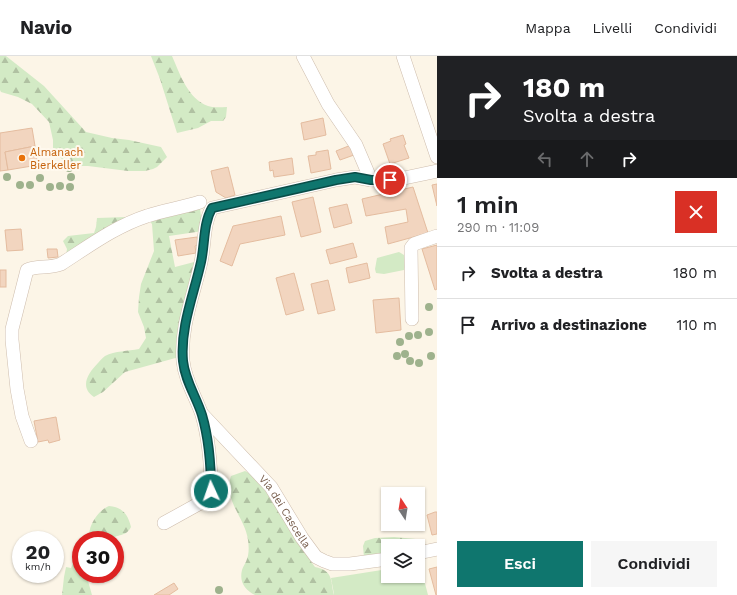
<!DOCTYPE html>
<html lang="it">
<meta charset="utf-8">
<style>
:root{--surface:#fff;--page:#f6f6f6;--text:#202124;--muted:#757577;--line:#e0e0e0;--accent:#0f766e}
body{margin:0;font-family:"Work Sans",sans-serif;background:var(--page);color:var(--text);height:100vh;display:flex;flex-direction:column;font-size:15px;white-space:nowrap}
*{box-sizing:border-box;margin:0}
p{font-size:13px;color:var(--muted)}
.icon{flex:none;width:22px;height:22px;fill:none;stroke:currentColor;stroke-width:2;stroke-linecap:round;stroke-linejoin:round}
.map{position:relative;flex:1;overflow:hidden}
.drawer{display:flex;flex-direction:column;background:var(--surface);width:300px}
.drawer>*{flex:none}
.banner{background:#202124;color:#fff;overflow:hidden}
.needle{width:26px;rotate:348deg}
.controls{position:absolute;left:381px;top:431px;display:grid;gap:8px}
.controls a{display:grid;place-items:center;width:44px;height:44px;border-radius:0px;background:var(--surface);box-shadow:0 1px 3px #0004;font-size:20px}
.speed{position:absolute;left:12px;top:475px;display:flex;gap:8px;font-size:20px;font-weight:700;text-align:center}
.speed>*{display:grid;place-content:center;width:52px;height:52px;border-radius:50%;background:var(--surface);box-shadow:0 1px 3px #0004;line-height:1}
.speed small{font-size:10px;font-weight:400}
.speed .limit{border:6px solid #d22;background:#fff;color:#111}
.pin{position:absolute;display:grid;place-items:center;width:34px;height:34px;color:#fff;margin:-17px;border:2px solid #fff;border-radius:50%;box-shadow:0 1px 4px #0007}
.me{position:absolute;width:44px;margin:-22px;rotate:357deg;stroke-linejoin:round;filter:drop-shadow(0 0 3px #0008)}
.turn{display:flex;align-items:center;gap:14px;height:84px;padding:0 20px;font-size:18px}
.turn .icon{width:52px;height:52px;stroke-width:2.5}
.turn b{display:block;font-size:28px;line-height:34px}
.lanes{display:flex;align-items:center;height:38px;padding:0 20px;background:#0003;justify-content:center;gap:20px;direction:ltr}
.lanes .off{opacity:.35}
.round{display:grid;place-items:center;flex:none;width:42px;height:42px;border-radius:0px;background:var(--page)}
.summary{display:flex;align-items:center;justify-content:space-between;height:68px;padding:0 20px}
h1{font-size:24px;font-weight:600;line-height:30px}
.action{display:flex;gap:8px;margin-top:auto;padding:8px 20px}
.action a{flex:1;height:46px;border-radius:0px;background:var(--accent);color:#fff;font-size:16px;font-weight:600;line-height:46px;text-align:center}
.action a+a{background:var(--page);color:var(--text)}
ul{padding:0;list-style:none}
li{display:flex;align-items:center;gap:12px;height:52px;padding:0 20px;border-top:1px solid var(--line)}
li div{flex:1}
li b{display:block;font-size:15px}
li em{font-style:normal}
header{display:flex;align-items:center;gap:24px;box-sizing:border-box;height:56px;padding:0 20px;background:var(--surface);border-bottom:1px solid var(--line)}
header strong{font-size:19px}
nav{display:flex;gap:22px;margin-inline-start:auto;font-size:14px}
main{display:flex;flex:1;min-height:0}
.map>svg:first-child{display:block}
.green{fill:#d3eac5}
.forest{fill:url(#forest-firs)}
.building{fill:#f2d5bf;stroke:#e4bc9f}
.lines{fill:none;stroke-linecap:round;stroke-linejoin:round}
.minor-casing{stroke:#cebdad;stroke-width:14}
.minor{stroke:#fff;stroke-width:13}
.tree{fill:#9eb28d}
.route-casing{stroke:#0a4d48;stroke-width:10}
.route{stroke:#0f766e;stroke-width:7}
.food-dot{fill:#e8710a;stroke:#fff9ee;stroke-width:1.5}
.labels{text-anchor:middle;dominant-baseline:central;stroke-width:4;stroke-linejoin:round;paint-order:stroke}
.food-label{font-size:11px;fill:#c56008;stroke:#fff9ee;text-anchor:start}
.street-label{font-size:11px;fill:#765c4b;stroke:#fff9ee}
</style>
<header>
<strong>Navio</strong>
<nav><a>Mappa</a><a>Livelli</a><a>Condividi</a></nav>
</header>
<main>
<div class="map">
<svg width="437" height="539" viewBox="0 0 437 539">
<defs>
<pattern id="forest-firs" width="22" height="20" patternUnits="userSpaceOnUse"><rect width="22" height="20" fill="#d3eac5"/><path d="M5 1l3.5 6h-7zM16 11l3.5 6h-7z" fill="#b0c1a2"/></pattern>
</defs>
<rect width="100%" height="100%" fill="#fcf5e7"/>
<!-- green -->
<g class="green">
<path d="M399,196L404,199C406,205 406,208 404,214L384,218L376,217L375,213L377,202Z"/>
<path d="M418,508H420L428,539H334V538L331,522L388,513V520H418Z"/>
</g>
<!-- forest -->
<g class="forest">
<path d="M0,0H6L44,30L86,76L112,82L129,84L161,91L167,101L157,111L153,113L145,115H128L88,110H73L63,104L53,95V84L49,66L32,48L18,41L1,36L0,34Z"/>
<path d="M151,0H172C180,18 188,43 208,50C213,52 221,51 227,51L226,61L223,65H211L198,72L177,77L160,23Z"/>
<path d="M200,153L203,175L169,180L175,211L198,205L179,301L125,316L103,336L94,341C79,331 88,317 98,307C100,305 102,302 105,300C115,295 128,295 139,293L146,282L144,271L138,256L139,241L141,228L154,195L152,168L146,161Z"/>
<path d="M127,161L66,199L67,193L63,185L68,180L94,177L96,171L97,162Z"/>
<path d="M245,415L255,420L268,435L312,507L315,511C334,515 330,524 334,539H255C245,534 239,526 242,514C243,510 246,507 247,503C249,498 249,490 248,484C245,461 223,445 231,420Z"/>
<path d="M109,450C122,451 128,458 131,471C125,482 118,477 110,484H90C86,472 98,454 109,450Z"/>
<path d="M394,481L416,483L420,494H418V490H388V499L364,502L363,490L365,485L375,482Z"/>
<path d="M78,493H81V518H86L92,539H62L64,521L66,511L71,512L73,507V498Z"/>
</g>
<!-- building -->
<g class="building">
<path d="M323,62L326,79L304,84L301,67Z"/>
<path d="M32,72L35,90L5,96L8,114L0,115V77Z"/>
<path d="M403,79L406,88L404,89L409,102L390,108L383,88L391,85L390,83Z"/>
<path d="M351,89L354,99L340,104L336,95Z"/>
<path d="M35,90L38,109L8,114L5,96Z"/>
<path d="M328,94L331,113L311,117L308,100L316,99V96Z"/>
<path d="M292,102L294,118L274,121L273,114L270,115L269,106Z"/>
<path d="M228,111L235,139L226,142L216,136L211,115Z"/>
<path d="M437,128V150L432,129Z"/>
<path d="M413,131L428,177L388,188L385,171L408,166L406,153L366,160L362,143Z"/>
<path d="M313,141L321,176L301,181L292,146Z"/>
<path d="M347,148L352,167L334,172L329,152Z"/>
<path d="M281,160L285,179L240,188L232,210L220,205L233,170Z"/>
<path d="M21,173L23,194L7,195L5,174Z"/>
<path d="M197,181L198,189L195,190L196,197L178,200L175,184Z"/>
<path d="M353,187L357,201L330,208L326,194Z"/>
<path d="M437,189V233L435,234L422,193Z"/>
<path d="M47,193H57L58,201L48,202Z"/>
<path d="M367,207L370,222L349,227L346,212Z"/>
<rect x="0" y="214" width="6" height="17"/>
<path d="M294,217L304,254L286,259L276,222Z"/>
<path d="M328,224L335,254L318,258L311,228Z"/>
<path d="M399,242L401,274L376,277L373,244Z"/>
<path d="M56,361L60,384L49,387L48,384L38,386L34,365Z"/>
<path d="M435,456H437V478L432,479L427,459Z"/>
<path d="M437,511V539H436L429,513Z"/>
<path d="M174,527L178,533L169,539H154Z"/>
</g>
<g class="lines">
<defs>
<g id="minor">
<path d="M303,0L328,48L356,89L371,124"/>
<path d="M403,0L437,101"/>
<path d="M412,263L411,192L414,188L437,180"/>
<path id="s1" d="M203,359L271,431L302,482L316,501L324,505L332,508H350L388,503"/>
<path d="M31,385L22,360L17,333L12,284V273L27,214C37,209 49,213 61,208C89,190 116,170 147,160C164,154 182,152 200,146"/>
<path d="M164,467L202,446L209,441L211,435C211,410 209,383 202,359C196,341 185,325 183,305C180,271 194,238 201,206C205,188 203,168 212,152L336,124L355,121L371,124L390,125L437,115"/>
<path d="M418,497L437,493"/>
</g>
</defs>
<!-- minor casing -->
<use href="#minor" class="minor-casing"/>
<!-- minor -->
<use href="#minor" class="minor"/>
</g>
<!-- trees -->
<g class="tree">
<circle cx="69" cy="112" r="4"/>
<circle cx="7" cy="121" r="4"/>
<circle cx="71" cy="121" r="4"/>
<circle cx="40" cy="122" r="4"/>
<circle cx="20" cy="129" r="4"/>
<circle cx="30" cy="129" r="4"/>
<circle cx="60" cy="130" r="4"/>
<circle cx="50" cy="131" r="4"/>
<circle cx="70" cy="131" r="4"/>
<circle cx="429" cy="251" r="4"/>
<circle cx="429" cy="276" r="4"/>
<circle cx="418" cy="279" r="4"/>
<circle cx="409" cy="280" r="4"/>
<circle cx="400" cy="286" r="4"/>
<circle cx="405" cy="298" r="4"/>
<circle cx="397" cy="300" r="4"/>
<circle cx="431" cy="300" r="4"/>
<circle cx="410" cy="305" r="4"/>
<circle cx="419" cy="307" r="4"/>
<circle cx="219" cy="534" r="4"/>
</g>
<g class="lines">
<defs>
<path id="route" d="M211,435C211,410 209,383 202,359C196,340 185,325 183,305C180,271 194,238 201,206C205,188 203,168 212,152L336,124L355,121L371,124H390"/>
</defs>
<!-- route casing -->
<use href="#route" class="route-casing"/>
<!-- route -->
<use href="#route" class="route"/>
</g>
<!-- markers -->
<circle class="food-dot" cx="22" cy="102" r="4"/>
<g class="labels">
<!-- food labels -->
<g class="food-label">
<text x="30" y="96">Almanach<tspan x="30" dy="13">Bierkeller</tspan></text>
</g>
<!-- street labels -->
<g class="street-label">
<text stroke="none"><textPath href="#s1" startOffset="127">Via dei Cascella</textPath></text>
</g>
</g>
</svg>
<div class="controls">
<a><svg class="needle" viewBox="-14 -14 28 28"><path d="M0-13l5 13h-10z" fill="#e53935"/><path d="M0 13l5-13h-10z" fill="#757577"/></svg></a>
<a><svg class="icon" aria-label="layers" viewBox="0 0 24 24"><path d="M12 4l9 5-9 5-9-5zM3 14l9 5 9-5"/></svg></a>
</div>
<div class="speed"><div>20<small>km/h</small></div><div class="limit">30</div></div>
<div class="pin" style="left:390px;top:124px;background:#d93025"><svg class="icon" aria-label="arrive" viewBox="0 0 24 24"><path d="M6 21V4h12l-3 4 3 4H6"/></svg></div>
<svg class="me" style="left:211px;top:435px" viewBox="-20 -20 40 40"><circle r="17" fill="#0f766e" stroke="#fff" stroke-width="3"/><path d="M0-11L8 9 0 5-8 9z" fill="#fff"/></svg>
</div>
<section class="drawer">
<div class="banner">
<div class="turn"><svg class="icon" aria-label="right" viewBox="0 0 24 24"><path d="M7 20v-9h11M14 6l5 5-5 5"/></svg><div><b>180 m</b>Svolta a destra</div></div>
<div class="lanes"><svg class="icon off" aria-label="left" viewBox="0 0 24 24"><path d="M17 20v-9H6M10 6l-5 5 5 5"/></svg><svg class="icon off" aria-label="ahead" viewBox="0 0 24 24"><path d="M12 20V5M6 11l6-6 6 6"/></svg><svg class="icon" aria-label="right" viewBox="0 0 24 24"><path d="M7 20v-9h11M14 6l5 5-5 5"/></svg></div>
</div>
<div class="summary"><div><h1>1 min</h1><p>290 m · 11:09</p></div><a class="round" style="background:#d93025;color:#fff"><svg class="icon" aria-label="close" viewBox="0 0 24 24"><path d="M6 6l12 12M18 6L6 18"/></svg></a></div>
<ul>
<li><svg class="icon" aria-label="right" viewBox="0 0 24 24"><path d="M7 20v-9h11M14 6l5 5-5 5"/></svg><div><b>Svolta a destra</b></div><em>180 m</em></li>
<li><svg class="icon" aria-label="arrive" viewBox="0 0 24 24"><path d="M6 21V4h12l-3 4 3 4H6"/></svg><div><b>Arrivo a destinazione</b></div><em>110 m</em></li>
</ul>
<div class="action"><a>Esci</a><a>Condividi</a></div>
</section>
</main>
